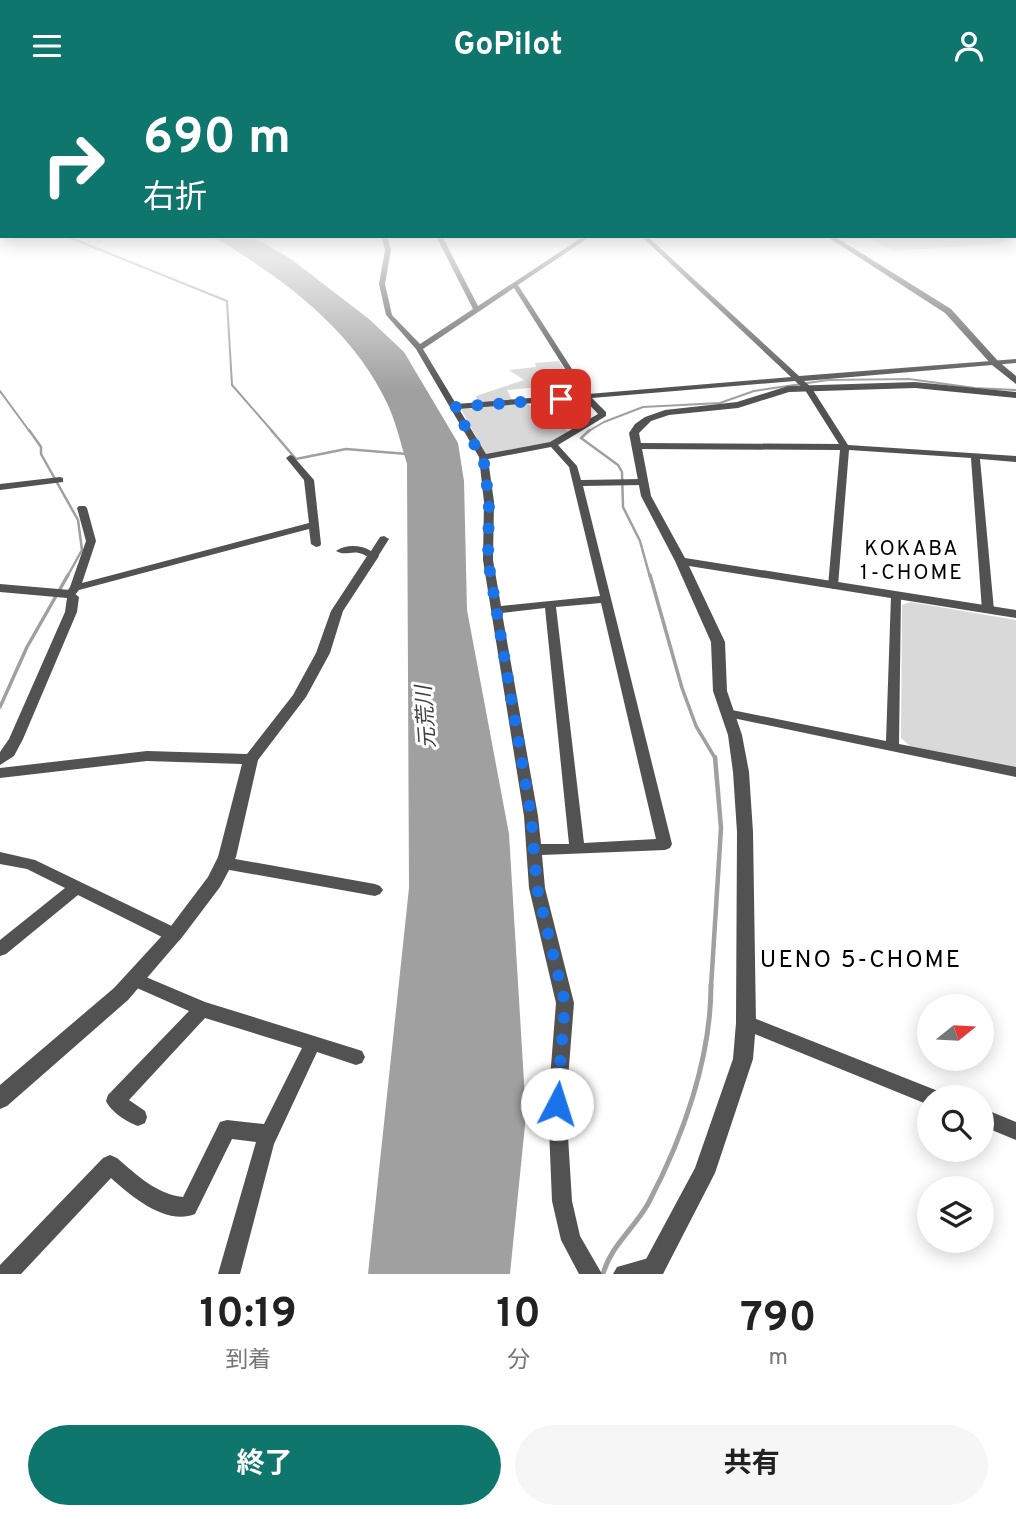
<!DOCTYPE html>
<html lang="ja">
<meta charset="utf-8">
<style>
:root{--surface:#fff;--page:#f6f6f6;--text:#222;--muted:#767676;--accent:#0f766e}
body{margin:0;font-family:Overpass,"Noto Sans JP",sans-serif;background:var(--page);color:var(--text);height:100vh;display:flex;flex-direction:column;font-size:26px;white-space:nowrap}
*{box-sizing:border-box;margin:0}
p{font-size:23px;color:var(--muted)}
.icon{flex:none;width:38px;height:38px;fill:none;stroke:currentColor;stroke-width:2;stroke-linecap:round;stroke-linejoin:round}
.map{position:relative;height:1183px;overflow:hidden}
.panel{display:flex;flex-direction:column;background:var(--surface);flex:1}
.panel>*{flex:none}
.banner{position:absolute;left:0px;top:0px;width:1017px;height:147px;box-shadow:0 4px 18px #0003;background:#0f766e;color:#fff;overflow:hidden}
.needle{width:46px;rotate:72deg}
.controls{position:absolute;left:917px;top:903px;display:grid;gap:14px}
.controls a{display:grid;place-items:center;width:77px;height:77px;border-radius:50%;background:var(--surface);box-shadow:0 4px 18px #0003;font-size:35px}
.pin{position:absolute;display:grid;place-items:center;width:60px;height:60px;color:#fff;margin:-30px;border-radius:14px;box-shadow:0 4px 10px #0006}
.me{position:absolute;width:77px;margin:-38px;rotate:5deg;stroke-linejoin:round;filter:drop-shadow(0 0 5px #0008)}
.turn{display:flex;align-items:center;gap:24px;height:147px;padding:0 28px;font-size:32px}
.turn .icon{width:91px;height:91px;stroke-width:2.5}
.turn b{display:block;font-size:49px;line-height:60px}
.eta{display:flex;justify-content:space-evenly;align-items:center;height:119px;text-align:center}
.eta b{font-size:42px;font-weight:700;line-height:49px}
.cta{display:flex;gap:14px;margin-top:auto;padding:14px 28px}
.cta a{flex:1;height:80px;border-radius:42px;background:var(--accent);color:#fff;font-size:28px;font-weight:700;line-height:80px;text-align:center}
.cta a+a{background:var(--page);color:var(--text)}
header{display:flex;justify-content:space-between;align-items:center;height:91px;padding:0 28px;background:var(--accent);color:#fff;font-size:32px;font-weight:700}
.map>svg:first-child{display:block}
.green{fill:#d9d9d9}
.water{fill:#a0a0a0}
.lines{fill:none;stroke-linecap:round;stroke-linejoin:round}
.stream-far4{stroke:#a0a0a0;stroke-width:2}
.stream-far3{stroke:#a0a0a0;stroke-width:2.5}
.stream-far2{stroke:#a0a0a0;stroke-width:3.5}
.stream-far1{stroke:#a0a0a0;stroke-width:4.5}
.stream{stroke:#a0a0a0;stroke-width:5}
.minor{fill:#525252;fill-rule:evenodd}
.tertiary{fill:#525252;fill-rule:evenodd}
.route{stroke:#1a73e8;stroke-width:12;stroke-dasharray:0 21.6}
.labels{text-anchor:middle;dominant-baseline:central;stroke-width:6;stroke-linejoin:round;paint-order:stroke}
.neighbourhood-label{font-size:21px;letter-spacing:2px;fill:#000;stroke:#fff}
.water-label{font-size:21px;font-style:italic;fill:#414141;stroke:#fff}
.near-neighbourhood-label{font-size:24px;letter-spacing:2px;fill:#000;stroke:#fff}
</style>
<header><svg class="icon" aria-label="menu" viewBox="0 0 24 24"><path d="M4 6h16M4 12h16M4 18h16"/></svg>GoPilot<svg class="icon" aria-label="person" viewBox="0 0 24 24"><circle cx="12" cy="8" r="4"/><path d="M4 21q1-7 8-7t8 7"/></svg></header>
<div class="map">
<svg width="1016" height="1183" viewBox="0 0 1016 1183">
<rect width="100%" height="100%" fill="#fff"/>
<!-- green -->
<g class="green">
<path d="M1015,140L1016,145L997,153L893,160L866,145H1015Z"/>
<path d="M559,270L582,304L549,306L540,296L507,299L512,309L526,312L569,341L547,353L486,364L461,318L479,317L476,305L524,289L509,279L536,276L535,272Z"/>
<path d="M910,511L1016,529V677L910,655L901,647L902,514Z"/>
</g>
<!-- water -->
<path class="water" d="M212,145H251L291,168L369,228L404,261L458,352L464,390L467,519L509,743L526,1024L510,1183H368L409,797L407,373C401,353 396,331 387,312C351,236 282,187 212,145Z"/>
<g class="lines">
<!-- stream-far4 -->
<g class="stream-far4">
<path d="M66,145L227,210L232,294L273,341"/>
<path d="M0,300L30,341"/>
<path d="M587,341L604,331L643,316L720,312L754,300L828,289L909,288L975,297L1016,299"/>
</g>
<!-- stream-far3 -->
<g class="stream-far3">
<path d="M29,339L41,356V363L78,429L82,459L67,486"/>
<path d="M271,339L296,368L346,358L407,363"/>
<path d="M590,339L581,347L618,374L622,381L623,416L640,450L650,486"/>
</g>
<!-- stream-far2 -->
<g class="stream-far2">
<path d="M650,484L682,597L696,635L715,667"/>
<path d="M0,616L27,556L68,484"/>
</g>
<!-- stream-far1 -->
<path class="stream-far1" d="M711,896L721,737L715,666"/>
<!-- stream -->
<path class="stream" d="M603,1183C611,1154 635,1137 649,1111C683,1046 711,968 711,894"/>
<!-- minor -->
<g class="minor">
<path d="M381,145H387L391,159L385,193L392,224L420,253L473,218L436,145H442L478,215L584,145H591L518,194L588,303L791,286L641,145H647L799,285L1016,268V272L804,290L811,296L848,354L1016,365V371L980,368L994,519L988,522L982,519L971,367L849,359L838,495L833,498L828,495L840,359L636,358L632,355L636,352L839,353L805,299L795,290L592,307L606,321V325L558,354L577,375L581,389L642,388L647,391L642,394L583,395L672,753L670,757L665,759L542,764L545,797L574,912L566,1013L572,1110L580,1145L602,1183H579L561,1149L552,1110L548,1013L556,912L529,797L524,725L483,469L484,411L479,366L416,258L386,224L379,193L385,159ZM514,197L581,303L456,313L423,258ZM584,308L598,323L550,351L486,363L459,318ZM551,356L569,376L600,505L501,515L493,469L494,411L488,368ZM601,512L656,748L584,752L556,516ZM545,517L569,753H541L538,725L502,522Z"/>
<path d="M290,364L293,365L314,389L321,453L320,455L316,456L311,453L309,438L79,499L75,504H67L66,502L70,496L86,450L77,417L79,415H85L87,417L96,450L82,492L309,432L304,389L286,367Z"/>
<path d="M60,386L63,387V391L0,399V393Z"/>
<path d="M384,445L389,448L377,467C369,468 367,464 359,462C351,460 344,465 336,460C346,453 361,454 371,460L380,446Z"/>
<path d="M896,502L901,505L899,653L1016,676V686L723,625L721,622L723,619L727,618L886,650L891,505Z"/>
<path d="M0,761L35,769L180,839L182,844L180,849L174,851L168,849L78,804L6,863L0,865V849L65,797L27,778L0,773Z"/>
<path d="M224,766L375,793L380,795L383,799L380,803L375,805L224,778L219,776L217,772L219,768Z"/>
<path d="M134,881L205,911L356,958L362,960L365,966L362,972L356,974L317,961L274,1053L240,1183H218L256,1051L232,1048L195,1123C166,1135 131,1105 111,1087L21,1183H0V1174L103,1067L110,1064L117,1067C137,1084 156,1103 183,1106L220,1031L227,1029L264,1033L302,957L205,927L129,1009L145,1020L147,1026L145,1032L138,1035C127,1031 111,1021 106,1010L108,1004L189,920L128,893L126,888L128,883Z"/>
<path d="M746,924L938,1000L940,1006H929V1014L740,937L737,932L740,927Z"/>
<path d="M982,1017L1016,1031V1049L982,1035Z"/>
<path d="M652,1166L659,1170L663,1177L660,1183H613L617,1176Z"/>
</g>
<!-- tertiary -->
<g class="tertiary">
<path d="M826,145H834L951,218L998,270L1016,285V293L992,274L945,222Z"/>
<path d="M915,291L1016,301V307L915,297L789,301L738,317L669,324L651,330L639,342L651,405L685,467L1016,519V527L689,475L725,551L727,600L742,644L749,681L753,741L756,932L753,968L715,1082L663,1183H638L695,1077L733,968L736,932L737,741L733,681L728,644L713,600L711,551L675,470L641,405L629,342L635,333L645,326L665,319L737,311L788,295Z"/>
<path d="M373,461L379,465L343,520L330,562L306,606L258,669L236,766L220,796L183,845L128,909L7,1015L0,1018V994L114,897L171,835L208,786L218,766L242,673L147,670L0,687V677L147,660L247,663L293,604L316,562L331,520L369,462Z"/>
<path d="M0,493L70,499L79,506L77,521L23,648L14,665L0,674V661L9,648L65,521L67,507L0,501Z"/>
</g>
</g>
<!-- sky -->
<linearGradient id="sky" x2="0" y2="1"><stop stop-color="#8baccb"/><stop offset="0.45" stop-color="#fff"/><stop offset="1" stop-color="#fff" stop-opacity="0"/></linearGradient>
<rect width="1016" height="299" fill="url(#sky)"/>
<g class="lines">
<!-- route -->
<path class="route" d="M557,1013L565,912L537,797L531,725L488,469L489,411L484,372L455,316L561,308"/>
</g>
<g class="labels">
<!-- neighbourhood labels -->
<g class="neighbourhood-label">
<text x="912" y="458">KOKABA<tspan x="912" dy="24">1-CHOME</tspan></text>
</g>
<!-- water labels -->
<g class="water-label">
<text transform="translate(427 626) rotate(-94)">元荒川</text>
</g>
<!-- near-neighbourhood labels -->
<g class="near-neighbourhood-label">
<text x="861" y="870">UENO 5-CHOME</text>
</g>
</g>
</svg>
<div class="controls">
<a><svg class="needle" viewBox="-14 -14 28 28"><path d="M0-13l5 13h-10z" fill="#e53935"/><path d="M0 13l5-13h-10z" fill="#767676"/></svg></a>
<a><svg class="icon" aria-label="search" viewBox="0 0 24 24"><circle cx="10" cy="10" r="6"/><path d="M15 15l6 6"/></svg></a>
<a><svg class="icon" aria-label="layers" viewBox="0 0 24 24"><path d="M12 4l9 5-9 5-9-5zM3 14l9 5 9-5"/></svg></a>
</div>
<div class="pin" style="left:561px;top:308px;background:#d93025"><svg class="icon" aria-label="arrive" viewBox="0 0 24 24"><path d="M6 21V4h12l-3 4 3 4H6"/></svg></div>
<svg class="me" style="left:557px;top:1013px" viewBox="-20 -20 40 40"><circle r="19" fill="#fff"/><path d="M0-13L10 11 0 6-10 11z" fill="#1a73e8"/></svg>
<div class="banner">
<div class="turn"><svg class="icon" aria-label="right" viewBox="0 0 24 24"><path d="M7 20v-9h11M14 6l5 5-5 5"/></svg><div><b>690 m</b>右折</div></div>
</div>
</div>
<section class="panel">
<div class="eta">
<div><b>10:19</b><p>到着</p></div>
<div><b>10</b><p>分</p></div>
<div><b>790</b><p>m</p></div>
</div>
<div class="cta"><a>終了</a><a>共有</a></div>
</section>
